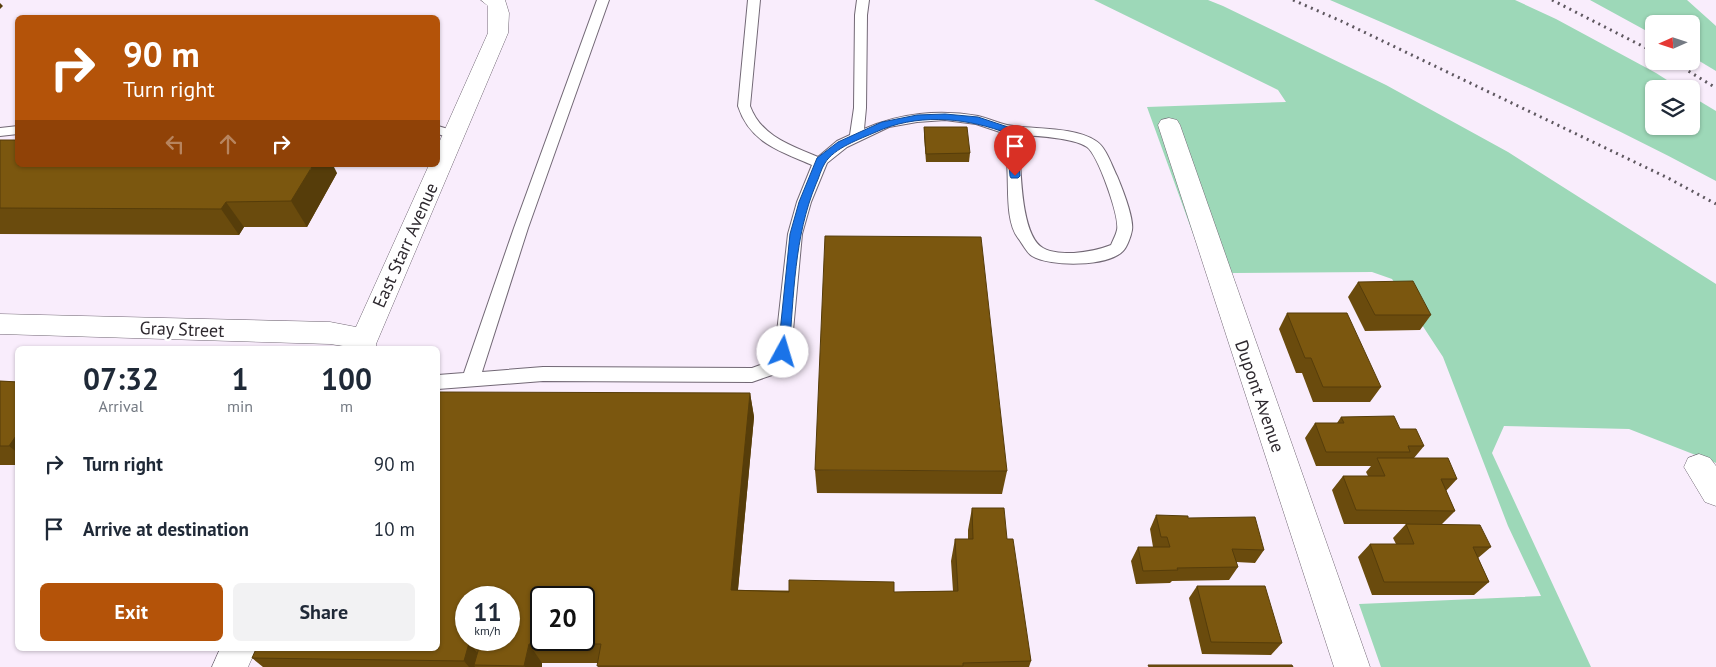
<!DOCTYPE html>
<style>
:root{--surface:#fff;--page:#f2f2f3;--text:#1f2937;--muted:#747a83;--accent:#b45309}
body{margin:0;font-family:"PT Sans",sans-serif;background:var(--page);color:var(--text);height:100vh;display:flex;flex-direction:column;font-size:19px;white-space:nowrap}
*{box-sizing:border-box;margin:0}
p{font-size:16px;color:var(--muted)}
.icon{flex:none;width:28px;height:28px;fill:none;stroke:currentColor;stroke-width:2;stroke-linecap:round;stroke-linejoin:round}
.map{position:relative;flex:1;overflow:hidden}
.sheet{position:absolute;left:15px;top:346px;width:425px;height:305px;display:flex;flex-direction:column;background:var(--surface);border-radius:8px;box-shadow:0 1px 4px #0004}
.sheet>*{flex:none}
.top-card{position:absolute;left:15px;top:15px;width:425px;height:152px;border-radius:8px;box-shadow:0 1px 4px #0004;background:#b45309;color:#fff;overflow:hidden}
.needle{width:32px;rotate:267deg}
.tools{position:absolute;left:1645px;top:15px;display:grid;gap:10px}
.tools a{display:grid;place-items:center;width:55px;height:55px;border-radius:8px;background:var(--surface);box-shadow:0 1px 4px #0004;font-size:25px}
.speed{position:absolute;left:455px;top:586px;display:flex;gap:10px;font-size:25px;font-weight:700;text-align:center}
.speed>*{display:grid;place-content:center;width:65px;height:65px;border-radius:50%;background:var(--surface);box-shadow:0 1px 4px #0004;line-height:1}
.speed small{font-size:12px;font-weight:400}
.speed .limit{border:2px solid #111;border-radius:8px;background:#fff;color:#111}
.pin{position:absolute;display:grid;place-items:center;width:42px;height:42px;color:#fff;margin:-51px -21px;border-radius:50% 50% 50% 0;rotate:-45deg;box-shadow:0 0 5px #0007}
.pin .icon{rotate:45deg}
.me{position:absolute;width:55px;margin:-28px;rotate:6deg;stroke-linejoin:round;filter:drop-shadow(0 0 4px #0008)}
.turn{display:flex;align-items:center;gap:18px;height:105px;padding:0 25px;font-size:22px}
.turn .icon{width:65px;height:65px;stroke-width:2.5}
.turn b{display:block;font-size:35px;line-height:42px}
.lanes{display:flex;align-items:center;height:48px;padding:0 25px;background:#0003;justify-content:center;gap:25px;direction:ltr}
.lanes .off{opacity:.35}
.eta{display:flex;justify-content:space-evenly;align-items:center;height:85px;text-align:center}
.eta b{font-size:30px;font-weight:700;line-height:35px}
.cta{display:flex;gap:10px;margin-top:auto;padding:10px 25px}
.cta a{flex:1;height:58px;border-radius:8px;background:var(--accent);color:#fff;font-size:20px;font-weight:700;line-height:58px;text-align:center}
.cta a+a{background:var(--page);color:var(--text)}
ul{padding:0;list-style:none}
li{display:flex;align-items:center;gap:15px;height:65px;padding:0 25px}
li div{flex:1}
li b{display:block;font-size:19px}
li em{font-style:normal}
.map>svg:first-child{display:block}
.green{fill:#9dd8b8}
.lines{fill:none;stroke-linecap:round;stroke-linejoin:round}
.lane-casing{stroke:#726875;stroke-width:2}
.street-casing{stroke:#726875;stroke-width:1}
.lane{fill:#fff;fill-rule:evenodd}
.street{fill:#fff;fill-rule:evenodd}
.rail{stroke:#5e575f;stroke-width:3;stroke-dasharray:2 4.5;stroke-linecap:butt}
.wall{fill:#6a4b0d}
.shaded-wall{fill:#563d0a}
.building{fill:#7b570f;stroke:#563d0a;fill-rule:evenodd}
.route{fill:#1a73e8;stroke:#114b97}
.labels{text-anchor:middle;dominant-baseline:central;stroke-width:5;stroke-linejoin:round;paint-order:stroke}
.street-label{font-size:18px;fill:#2e292f;stroke:#fff}
</style>
<div class="map">
<svg width="1716" height="667" viewBox="0 0 1716 667">
<rect width="100%" height="100%" fill="#f9edfc"/>
<!-- green -->
<g class="green">
<path d="M1094,0H1208L1223,6L1386,85L1508,152L1716,284V463L1629,429L1504,426L1492,453L1591,667H1381L1359,604L1541,596L1508,526L1443,357L1392,279L1372,272L1233,273L1205,267L1147,107L1286,102L1278,90Z"/>
<path d="M1330,0H1515L1556,19L1656,73L1681,89H1654V126H1691V96L1716,111V181C1591,114 1461,56 1330,0Z"/>
<path d="M1590,0H1687L1716,26V71L1691,56V24H1654V35Z"/>
</g>
<g class="lines">
<defs>
<g id="lane">
<path d="M597,0H609L528,228L482,372L543,367L752,368L763,364L775,350L788,234L797,202L812,165C780,151 750,143 738,106L748,0H760L750,106C761,136 790,145 818,157L837,141L850,135L854,108L855,15L857,0H869L867,15L866,108L864,129C899,113 940,109 978,116C988,118 997,123 1007,125C1033,130 1073,126 1096,141C1106,147 1112,166 1117,176C1122,188 1134,218 1132,230C1131,236 1127,247 1123,251C1108,267 1050,267 1032,256C1027,253 1022,243 1018,238C1000,214 1015,160 1000,132L976,124L945,120L917,122L889,127L847,147L827,163L811,202L802,234L791,352L775,374L752,382L543,381L438,389V375L464,373L514,228ZM1014,134C1032,136 1073,137 1087,147C1098,155 1120,217 1117,230C1116,235 1113,240 1111,245C1098,250 1087,252 1074,253C1064,253 1052,253 1043,248C1020,235 1021,167 1019,142Z"/>
<path d="M18,126V134L0,136V128Z"/>
<path d="M438,126L458,132L460,135L453,139L438,134Z"/>
</g>
<g id="street">
<path d="M481,0H505L509,13L508,33L376,344V349H348L343,346L330,344L0,334V314L330,322L356,327L429,165H438V145L488,33V6Z"/>
<path d="M1169,118L1177,120L1180,125L1370,667H1334L1158,125L1161,120Z"/>
<path d="M1699,454L1710,458L1716,466V506L1705,502L1684,467L1688,458Z"/>
<path d="M220,649H256L248,667H212Z"/>
</g>
</defs>
<!-- lane casing -->
<use href="#lane" class="lane-casing"/>
<!-- street casing -->
<use href="#street" class="street-casing"/>
<!-- lane -->
<use href="#lane" class="lane"/>
<!-- street -->
<use href="#street" class="street"/>
<!-- rail -->
<g class="rail">
<path d="M1293,0L1341,21L1668,178L1716,204"/>
<path d="M1552,0L1654,52"/>
<path d="M1672,61L1716,88"/>
</g>
</g>
<!-- wall -->
<g class="wall">
<path d="M924,127L970,153L969,162H926L924,136Z"/>
<path d="M0,140L337,173L307,227H244L239,235L0,234Z"/>
<path d="M1358,282L1431,315L1420,330L1365,331L1348,297Z"/>
<path d="M1287,313L1381,387L1370,402H1313L1302,373H1296L1279,329Z"/>
<path d="M0,381L18,382V465H0Z"/>
<path d="M750,393L754,417L738,590L894,592L953,591L951,561L955,539H968V530L972,508L1007,539L1031,661L1029,667H598V663H542V667H263L252,658Z"/>
<path d="M1341,417L1400,429L1424,446L1414,458L1457,479L1446,491L1455,511L1442,524L1491,547L1478,558L1489,582L1474,595H1372L1358,557L1370,544H1396L1393,538L1406,524H1344L1332,490L1343,476H1368L1366,472L1371,466H1316L1305,438L1315,423H1337Z"/>
<path d="M815,470L1007,471L1002,494L817,493Z"/>
<path d="M1156,515L1188,518L1264,550L1255,563L1236,562L1238,567L1229,580L1172,581L1170,583L1136,584L1131,561L1138,547H1153L1150,529Z"/>
<path d="M1197,586L1282,643L1271,655L1202,654L1189,598Z"/>
</g>
<!-- shaded-wall -->
<g class="shaded-wall">
<path d="M0,3L3,6L0,9Z"/>
<path d="M313,165H333L337,173L307,227L291,201Z"/>
<path d="M226,202L244,227L239,235L221,209Z"/>
<path d="M750,393L754,417L736,610L731,590Z"/>
<path d="M18,433V453L9,446Z"/>
<path d="M469,643L485,662L474,665L475,667H469L464,661Z"/>
<path d="M529,644L542,663V667H525L524,666Z"/>
</g>
<!-- building -->
<g class="building">
<path d="M924,127H967L970,153L926,154Z"/>
<path d="M0,140H18V165H313L291,201L226,202L221,209L0,208Z"/>
<path d="M825,236L981,237L1007,471L815,470Z"/>
<path d="M1413,281L1431,315H1375L1358,282Z"/>
<path d="M1287,313H1347L1381,387H1323L1311,358H1305Z"/>
<path d="M0,381L18,382V433L9,446H0Z"/>
<path d="M438,392L750,393L731,590L789,592V580L894,582V592L958,591L955,539H973L972,508H1004L1007,539H1013L1031,661L963,663V666H597L601,644H529L524,666L474,665L480,644L469,643L464,661L252,658L256,649H438ZM466,598H509V640H466ZM541,598H584V640H541Z"/>
<path d="M1394,416L1400,429H1416L1424,446H1408L1410,452H1326L1315,423H1344L1341,417Z"/>
<path d="M1377,458H1448L1457,479H1441L1455,511L1356,510L1343,476H1385Z"/>
<path d="M1156,515L1188,516V518L1255,517L1264,550L1232,549L1238,567L1177,568L1178,570L1143,571L1138,547H1170L1167,537H1161Z"/>
<path d="M1406,524L1480,525L1491,547H1473L1489,582H1384L1370,544H1414Z"/>
<path d="M1197,586H1265L1282,643L1211,642Z"/>
<path d="M1148,665H1292L1293,667H1149Z"/>
</g>
<!-- route -->
<path class="route" d="M945,114L978,117L1008,127L1017,142L1020,176L1018,178H1011L1010,176L1007,142L1001,131C961,117 915,114 876,132C860,139 834,148 825,163C821,169 819,178 816,184C794,237 794,295 789,352L787,355H779L778,352L790,234L799,202L817,158L838,142L882,122L917,115Z"/>
<g class="labels">
<!-- street labels -->
<g class="street-label">
<text transform="translate(405 245) rotate(-66)">East Starr Avenue</text>
<text transform="translate(182 329) rotate(2)">Gray Street</text>
<text transform="translate(1260 396) rotate(71)">Dupont Avenue</text>
</g>
</g>
</svg>
<div class="tools">
<a><svg class="needle" viewBox="-14 -14 28 28"><path d="M0-13l5 13h-10z" fill="#e53935"/><path d="M0 13l5-13h-10z" fill="#747a83"/></svg></a>
<a><svg class="icon" aria-label="layers" viewBox="0 0 24 24"><path d="M12 4l9 5-9 5-9-5zM3 14l9 5 9-5"/></svg></a>
</div>
<div class="speed"><div>11<small>km/h</small></div><div class="limit">20</div></div>
<div class="pin" style="left:1015px;top:176px;background:#d93025"><svg class="icon" aria-label="arrive" viewBox="0 0 24 24"><path d="M6 21V4h12l-3 4 3 4H6"/></svg></div>
<svg class="me" style="left:783px;top:352px" viewBox="-20 -20 40 40"><circle r="19" fill="#fff"/><path d="M0-13L10 11 0 6-10 11z" fill="#1a73e8"/></svg>
<div class="top-card">
<div class="turn"><svg class="icon" aria-label="right" viewBox="0 0 24 24"><path d="M7 20v-9h11M14 6l5 5-5 5"/></svg><div><b>90 m</b>Turn right</div></div>
<div class="lanes"><svg class="icon off" aria-label="left" viewBox="0 0 24 24"><path d="M17 20v-9H6M10 6l-5 5 5 5"/></svg><svg class="icon off" aria-label="ahead" viewBox="0 0 24 24"><path d="M12 20V5M6 11l6-6 6 6"/></svg><svg class="icon" aria-label="right" viewBox="0 0 24 24"><path d="M7 20v-9h11M14 6l5 5-5 5"/></svg></div>
</div>
<section class="sheet">
<div class="eta">
<div><b>07:32</b><p>Arrival</p></div>
<div><b>1</b><p>min</p></div>
<div><b>100</b><p>m</p></div>
</div>
<ul>
<li><svg class="icon" aria-label="right" viewBox="0 0 24 24"><path d="M7 20v-9h11M14 6l5 5-5 5"/></svg><div><b>Turn right</b></div><em>90 m</em></li>
<li><svg class="icon" aria-label="arrive" viewBox="0 0 24 24"><path d="M6 21V4h12l-3 4 3 4H6"/></svg><div><b>Arrive at destination</b></div><em>10 m</em></li>
</ul>
<div class="cta"><a>Exit</a><a>Share</a></div>
</section>
</div>
